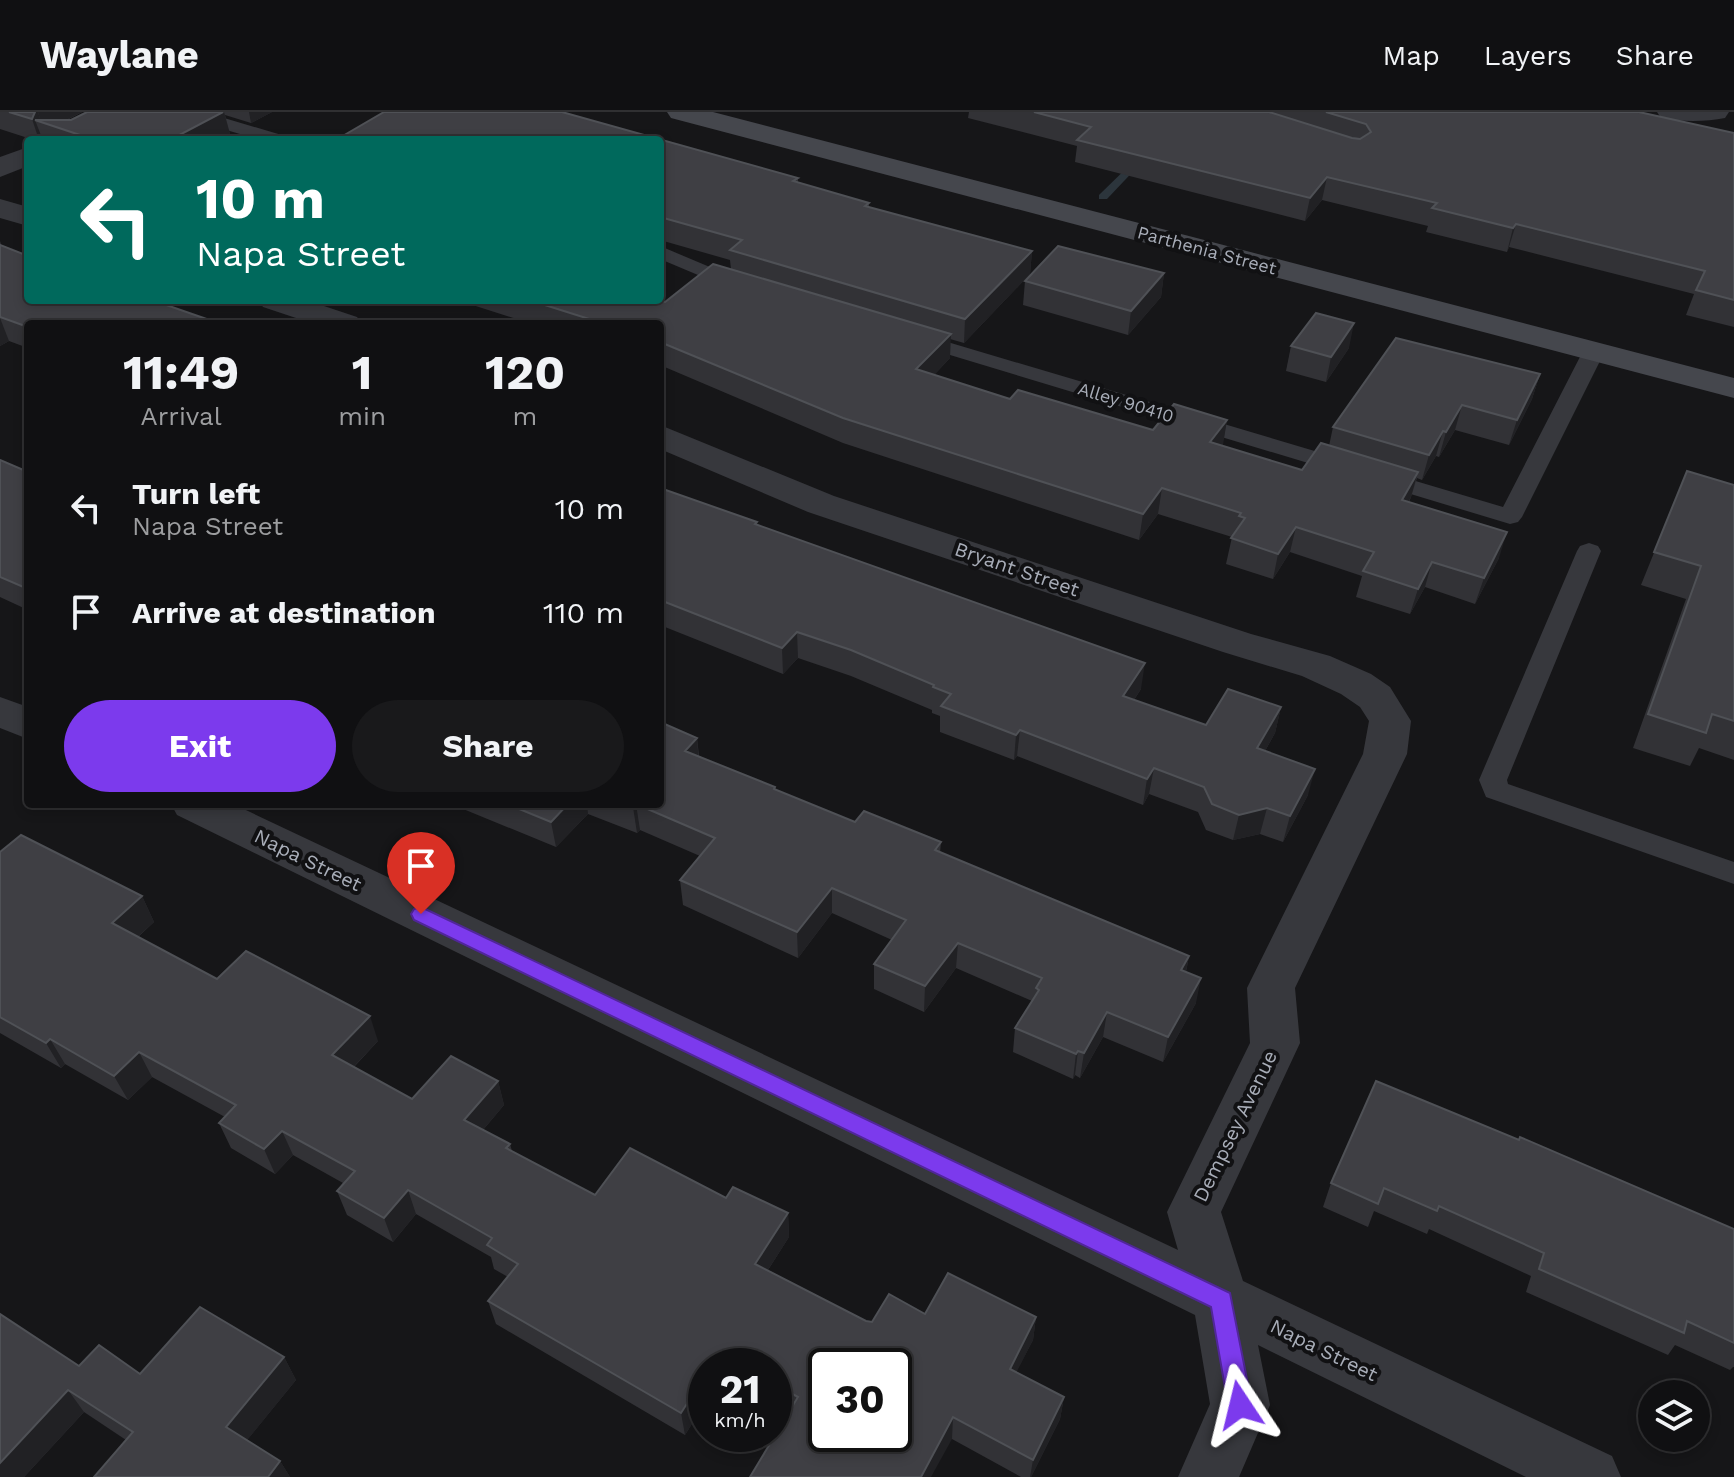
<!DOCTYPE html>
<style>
:root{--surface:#101012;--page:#19191b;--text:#f1f3f6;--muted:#9c9d9f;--line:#303032;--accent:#7c3aed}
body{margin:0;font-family:"Work Sans",sans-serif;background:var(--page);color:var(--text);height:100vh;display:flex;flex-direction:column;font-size:30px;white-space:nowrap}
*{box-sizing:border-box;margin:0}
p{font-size:26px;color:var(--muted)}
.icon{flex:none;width:44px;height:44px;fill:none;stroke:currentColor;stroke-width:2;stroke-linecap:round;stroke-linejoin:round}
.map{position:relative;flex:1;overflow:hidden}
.sheet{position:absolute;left:24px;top:208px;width:640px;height:488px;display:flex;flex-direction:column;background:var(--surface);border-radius:8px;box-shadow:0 4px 12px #0003,0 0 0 2px var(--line)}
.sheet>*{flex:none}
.guide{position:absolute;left:24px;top:24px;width:640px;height:168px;border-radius:8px;box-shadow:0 4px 12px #0003,0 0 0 2px var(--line);background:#00695c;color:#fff;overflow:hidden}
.fabs{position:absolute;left:1638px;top:1268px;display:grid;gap:16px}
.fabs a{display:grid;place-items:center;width:72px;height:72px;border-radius:50%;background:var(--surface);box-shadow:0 4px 12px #0003,0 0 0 2px var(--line);font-size:40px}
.speed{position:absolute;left:688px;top:1236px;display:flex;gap:16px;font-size:40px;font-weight:700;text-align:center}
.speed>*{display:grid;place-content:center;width:104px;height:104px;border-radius:50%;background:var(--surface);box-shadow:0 4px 12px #0003,0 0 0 2px var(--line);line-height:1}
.speed small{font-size:20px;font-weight:400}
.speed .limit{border:4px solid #111;border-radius:12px;background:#fff;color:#111}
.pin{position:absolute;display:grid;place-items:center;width:68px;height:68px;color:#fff;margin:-82px -34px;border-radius:50% 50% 50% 0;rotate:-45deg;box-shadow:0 0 8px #0007}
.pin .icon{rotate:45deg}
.me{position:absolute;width:88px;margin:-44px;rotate:350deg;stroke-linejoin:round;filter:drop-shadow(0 0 6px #0008)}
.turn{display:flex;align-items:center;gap:28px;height:168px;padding:0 40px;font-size:36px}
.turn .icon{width:104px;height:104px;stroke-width:2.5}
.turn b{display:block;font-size:56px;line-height:68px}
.eta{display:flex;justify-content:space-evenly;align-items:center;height:136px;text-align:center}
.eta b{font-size:48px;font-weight:700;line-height:56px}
.button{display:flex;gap:16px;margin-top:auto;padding:16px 40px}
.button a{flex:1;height:92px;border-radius:48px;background:var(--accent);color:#fff;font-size:32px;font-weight:700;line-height:92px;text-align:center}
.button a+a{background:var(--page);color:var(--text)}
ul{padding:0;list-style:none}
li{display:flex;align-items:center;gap:24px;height:104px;padding:0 40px}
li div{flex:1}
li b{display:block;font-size:30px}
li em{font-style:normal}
header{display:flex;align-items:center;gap:48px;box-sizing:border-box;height:112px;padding:0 40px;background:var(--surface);border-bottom:2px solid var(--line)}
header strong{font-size:38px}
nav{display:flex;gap:44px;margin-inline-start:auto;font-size:28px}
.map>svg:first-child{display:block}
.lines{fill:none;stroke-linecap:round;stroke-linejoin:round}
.stream{fill:#2c353c;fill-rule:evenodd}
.service{fill:#37383d;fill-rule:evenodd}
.minor{fill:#37383d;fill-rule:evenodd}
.tertiary{fill:#37383d;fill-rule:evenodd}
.secondary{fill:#45474d;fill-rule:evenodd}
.wall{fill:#323236}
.shaded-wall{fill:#212124}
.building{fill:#3f3f44;stroke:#4f5156;stroke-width:2;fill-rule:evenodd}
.route{fill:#7c3aed;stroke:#51269a;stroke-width:2}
.labels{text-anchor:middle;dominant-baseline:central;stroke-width:8;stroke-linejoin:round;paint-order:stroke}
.far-street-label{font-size:18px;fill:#a8adb8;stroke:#111113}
.street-label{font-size:20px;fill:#a8adb8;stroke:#111113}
</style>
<header>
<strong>Waylane</strong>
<nav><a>Map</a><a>Layers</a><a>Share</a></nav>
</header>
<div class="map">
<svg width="1734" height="1365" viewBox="0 0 1734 1365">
<rect width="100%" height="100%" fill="#161618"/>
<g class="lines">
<!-- stream -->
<path class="stream" d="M1138,45L1143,48L1142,50L1107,87H1099V83Z"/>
<!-- service -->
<g class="service">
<path d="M176,0H204L285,24L288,28H260L179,4Z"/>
<path d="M660,134L743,169L746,173L736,179L660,147Z"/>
<path d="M914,220L1503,395L1583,239L1594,233L1605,239L1522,405L1518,410L1510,412L907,230L904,226L907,222Z"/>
<path d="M1589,431L1598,434L1601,439L1507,668L1508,672L1734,750V772L1486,685L1479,668L1577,439L1580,434Z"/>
</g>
<!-- minor -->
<g class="minor">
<path d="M1657,0H1729L1725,6C1706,10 1680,10 1661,6Z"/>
<path d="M0,87L28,95V114L0,106Z"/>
<path d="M258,188H306L357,205L362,212H314L263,195Z"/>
<path d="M660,313L834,384L1251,522L1330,544L1371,562L1390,575L1411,609L1407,642L1295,876L1300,931L1221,1100L1243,1169L1612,1344L1621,1365H1526L1258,1233L1270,1293L1239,1365H1178L1210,1292L1195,1203L177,703L171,692H233L1178,1138L1167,1100L1250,931L1247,876L1363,642L1369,609L1360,595L1341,582L1302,564L1223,540L808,400L660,337Z"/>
<path d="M0,585L28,595V627L0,616Z"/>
</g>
<!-- tertiary -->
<path class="tertiary" d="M28,35V54L0,65V45Z"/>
<!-- secondary -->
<path class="secondary" d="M667,0H713L1734,266V286L671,6Z"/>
</g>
<!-- wall -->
<g class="wall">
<path d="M0,0H82L67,8H71L87,0H272L251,11L225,3L230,22L220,28H42V26L41,28H34L0,17Z"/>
<path d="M969,0H1639L1734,21V215L1686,203L1694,182L1509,135L1507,140L1426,120L1428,114L1322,88L1305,109L1075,50L1077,34L968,6Z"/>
<path d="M660,28L798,66V71L869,91V95L1032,139L1030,162L964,231L950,227V246L934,263L1010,287L1153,318L1227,308L1222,334L1302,358L1329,334L1333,315L1540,262L1532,287L1509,333L1455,318L1439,345L1436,344L1422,368L1417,366L1411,385L1409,390L1499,446L1475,492L1425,475L1410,502L1356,485L1362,464L1290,440L1273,467L1226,452L1232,425L1158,402L1139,428L843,331L660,253V212H532L457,188H660L665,190L731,157L730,148L660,128Z"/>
<path d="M0,129L28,212V236L9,229L0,234Z"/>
<path d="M1164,161L1161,185L1128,223L1023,193L1025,169Z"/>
<path d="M1291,234L1349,236L1326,270L1286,259Z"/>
<path d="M0,348L28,360V498L0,485Z"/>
<path d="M1687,359L1734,373V648L1699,636L1690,654L1633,636L1686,487L1641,473Z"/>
<path d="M660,374V376L757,413L1141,577L1134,588L1206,613L1281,595L1275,621L1265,639L1308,683L1283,730L1260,722L1233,728L1206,718L1198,700L1149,682L1143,693L1017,644L1014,648L940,620V604L932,601V598L851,564L798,546L783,562L660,513Z"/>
<path d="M697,626L699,644L776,678L855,710L941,730L940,741L1189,844L1186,860L1196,891L1163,950L1103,925L1080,966L1075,963L1073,967L1013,940L1015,916L1032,889L956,856L924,900L874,877V852L892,828L832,801L798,846L683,793L680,768L700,744L640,718L637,721L588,702L556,735L451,692H660Z"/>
<path d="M0,740L142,784L154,810L138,825L217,867L378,929L354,955L412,987L498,969L504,993L483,1018L510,1032L512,1039L595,1083L726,1086L788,1101L789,1125L768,1158L866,1209L872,1210L925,1202L1036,1205L1033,1228L1016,1260L1064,1285L1060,1307L1031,1365H1021L952,1327L789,1301L774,1293V1254H706V1289L685,1323L496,1212L488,1189L508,1165L494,1157L491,1145L416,1102L393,1130L347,1103L337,1079L343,1071L293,1043L275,1062L231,1036L219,1011L225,1005L152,965L128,988L65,952L61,956L0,921Z"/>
<path d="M1376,969L1734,1117V1255H1733L1730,1258L1675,1233L1668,1243L1526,1180L1531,1164L1429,1117L1427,1122L1374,1099L1368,1115L1323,1095L1331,1071Z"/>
<path d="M284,1245L296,1268L247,1328L280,1349L290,1365H94L126,1328L84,1300L24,1365H0L79,1254L140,1262Z"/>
</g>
<!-- shaded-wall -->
<g class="shaded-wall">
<path d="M35,0H38L41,10L35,8L42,26L41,28H39L32,7Z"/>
<path d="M38,0H82L54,14L41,10Z"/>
<path d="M224,0L230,22L220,28H170Z"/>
<path d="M249,0H272L251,11Z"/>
<path d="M1327,65L1322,88L1305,109L1310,86Z"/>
<path d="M1516,112L1509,135L1507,140L1513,116Z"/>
<path d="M1032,139L1030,162L964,231L965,207Z"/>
<path d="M1164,161L1161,185L1128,223L1131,199Z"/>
<path d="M0,206L9,229L0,234Z"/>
<path d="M1354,211L1349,236L1326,270L1331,245Z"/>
<path d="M951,222L950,246L916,282V257Z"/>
<path d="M1540,262L1532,287L1509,333L1517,308Z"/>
<path d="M1462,293L1455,318L1439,345L1446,320Z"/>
<path d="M1227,308L1223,333L1206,355L1210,330Z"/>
<path d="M1443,319L1436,344L1422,368L1429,343Z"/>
<path d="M1418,360L1411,385L1395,414L1402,388Z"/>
<path d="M1162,376L1158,402L1139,428L1143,402Z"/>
<path d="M1296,415L1290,440L1273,467L1278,442Z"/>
<path d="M1507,420L1499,446L1475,492L1484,466Z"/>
<path d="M1432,450L1425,475L1410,502L1418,477Z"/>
<path d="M797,520L798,546L783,562L782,536Z"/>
<path d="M1145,551L1141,577L1119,610L1123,584Z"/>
<path d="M1281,595L1275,621L1252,662L1257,636Z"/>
<path d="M1020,618L1017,644L1014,648L1016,623Z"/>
<path d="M697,626L699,652L685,639Z"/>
<path d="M1154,656L1149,682L1143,693L1147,667Z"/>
<path d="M1315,657L1308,683L1283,730L1290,704Z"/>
<path d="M568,692H587L588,702L556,735L551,710Z"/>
<path d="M636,692L640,718L637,721L633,695Z"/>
<path d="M1267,696L1260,722L1233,728L1239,703Z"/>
<path d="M832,776V801L798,846L797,820Z"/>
<path d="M142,784L154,810L125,836L112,811Z"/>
<path d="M958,831L956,856L924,900L925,874Z"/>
<path d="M1189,844L1184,869L1181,858Z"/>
<path d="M1201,866L1196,891L1163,950L1168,925Z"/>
<path d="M1107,900L1103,925L1080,966L1084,941Z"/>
<path d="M370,904L378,929L341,968L332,943Z"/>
<path d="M50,927L65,952L61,956L46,931Z"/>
<path d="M1078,939L1075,963L1073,967L1076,942Z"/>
<path d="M139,940L152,965L128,988L114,964Z"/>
<path d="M498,969L504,993L471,1032L464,1008Z"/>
<path d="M282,1019L293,1043L275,1062L264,1037Z"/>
<path d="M408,1078L416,1102L393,1130L384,1106Z"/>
<path d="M788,1101L789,1125L757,1175L755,1152Z"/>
<path d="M1036,1205L1033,1228L1007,1279L1010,1257Z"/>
<path d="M719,1242L720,1254H711Z"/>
<path d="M284,1245L296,1268L240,1337L226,1315Z"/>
<path d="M706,1262V1289L685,1323L681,1301Z"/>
<path d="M68,1278L84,1300L24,1365H0V1351Z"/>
<path d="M1064,1285L1060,1307L1031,1365H1030L1033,1348Z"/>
<path d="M953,1305L952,1327L931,1365H921Z"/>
<path d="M280,1349L290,1365H268Z"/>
</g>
<!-- building -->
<g class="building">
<path d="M9,0H35L32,7Z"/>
<path d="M87,0H223L170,28H75L83,24L35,8H71Z"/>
<path d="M384,0H562L798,66L793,69L869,91L865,94L1032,139L965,207L730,138L742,128L660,105V28H336Z"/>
<path d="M1034,0H1269L1352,26L1360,27L1371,20L1366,12L1326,0H1639L1734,21V188L1696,178L1705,159L1516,112L1513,116L1432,96L1437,91L1327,65L1310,86L1077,28L1091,15Z"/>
<path d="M0,133L28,144V188H152L221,212H28V215L0,205Z"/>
<path d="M1058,134L1164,161L1131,199L1025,169Z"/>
<path d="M713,152L951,222L916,257L1010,287L1018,278L1153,318L1174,292L1227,308L1210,330L1302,358L1321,331L1418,360L1402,388L1507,420L1484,466L1432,450L1418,477L1363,459L1374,440L1296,415L1278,442L1231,426L1245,406L1239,404L1241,401L1162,376L1143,402L843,306L660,230V212H605L529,188H660L665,190Z"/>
<path d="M1316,201L1354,211L1331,245L1291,234Z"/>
<path d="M1396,226L1540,262L1517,308L1462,293L1446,320L1443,319L1429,343L1333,315Z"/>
<path d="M0,348L28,360V477L0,465Z"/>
<path d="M1687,359L1734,373V609L1712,602L1706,621L1648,602L1701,454L1654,440Z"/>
<path d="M660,376L757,410L755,412L1145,551L1123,584L1206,613L1228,577L1281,595L1257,636L1315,657L1290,704L1267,696L1239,703L1212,692L1204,675L1154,656L1147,667L1020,618L1016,623L941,594L951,582L933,575L934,573L851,538L797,520L782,536L660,488Z"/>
<path d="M660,610L697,626L685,639L775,675L774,677L855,710L864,699L941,730L935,738L1189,844L1181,858L1201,866L1168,925L1107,900L1084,941L1078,939L1076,942L1015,916L1039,878L1036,876L1042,866L958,831L925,874L874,852L906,808L832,776L797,820L680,768L715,726L636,692L633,695L626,692H660Z"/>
<path d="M507,692H568L551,710Z"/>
<path d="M21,723L142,784L112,811L217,867L246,839L370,904L332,943L412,987L451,944L498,969L464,1008L510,1032L506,1036L595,1083L630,1036L726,1086L733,1075L788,1101L755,1152L866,1209L872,1210L889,1182L925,1202L948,1161L1036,1205L1010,1257L1064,1285L1033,1348L953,1305L921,1365H750L798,1285L774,1272V1254H741L719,1242L711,1254H706V1262L681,1301L488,1189L518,1152L487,1133L492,1126L408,1078L384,1106L337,1079L355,1059L282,1019L264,1037L219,1011L236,993L139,940L114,964L50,927L46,931L0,905V740ZM826,1254H894V1322H826Z"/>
<path d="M1376,969L1519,1028L1520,1025L1734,1117V1231L1687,1209L1684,1221L1539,1157L1544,1141L1439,1094L1437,1099L1384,1076L1378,1092L1331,1071Z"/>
<path d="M200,1195L284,1245L226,1315L280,1349L268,1365H94L133,1320L68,1278L0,1351V1202L79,1254L99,1233L140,1262Z"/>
</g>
<!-- route -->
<path class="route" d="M421,795L1230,1181L1252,1293L1248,1302L1240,1305L1231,1302L1228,1293L1211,1195L414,808L411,802L414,797Z"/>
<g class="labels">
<!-- far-street labels -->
<g class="far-street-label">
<text transform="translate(1207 138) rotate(15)">Parthenia Street</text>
<text transform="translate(1126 290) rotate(17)">Alley 90410</text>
</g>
<!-- street labels -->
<g class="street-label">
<text transform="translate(1017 457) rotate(19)">Bryant Street</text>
<text transform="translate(308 748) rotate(26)">Napa Street</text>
<text transform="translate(1235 1014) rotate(-64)">Dempsey Avenue</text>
<text transform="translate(1324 1238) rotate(26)">Napa Street</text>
</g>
</g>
</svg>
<div class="fabs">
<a><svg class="icon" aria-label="layers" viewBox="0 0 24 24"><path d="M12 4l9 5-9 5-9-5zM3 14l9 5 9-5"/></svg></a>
</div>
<div class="speed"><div>21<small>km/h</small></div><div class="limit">30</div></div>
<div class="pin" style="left:421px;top:802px;background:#d93025"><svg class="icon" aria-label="arrive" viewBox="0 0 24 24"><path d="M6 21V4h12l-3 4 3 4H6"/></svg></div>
<svg class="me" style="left:1240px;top:1293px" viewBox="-20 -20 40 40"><path d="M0-17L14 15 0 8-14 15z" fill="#7c3aed" stroke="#fff" stroke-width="4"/></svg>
<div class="guide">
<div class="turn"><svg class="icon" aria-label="left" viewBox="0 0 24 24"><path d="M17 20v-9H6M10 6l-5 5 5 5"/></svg><div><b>10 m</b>Napa Street</div></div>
</div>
<section class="sheet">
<div class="eta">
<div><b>11:49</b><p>Arrival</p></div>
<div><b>1</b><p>min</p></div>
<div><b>120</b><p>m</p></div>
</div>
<ul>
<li><svg class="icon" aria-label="left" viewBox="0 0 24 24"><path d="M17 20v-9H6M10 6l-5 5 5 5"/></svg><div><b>Turn left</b><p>Napa Street</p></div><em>10 m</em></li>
<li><svg class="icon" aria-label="arrive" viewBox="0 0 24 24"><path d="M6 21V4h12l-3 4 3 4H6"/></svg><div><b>Arrive at destination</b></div><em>110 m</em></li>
</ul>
<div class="button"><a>Exit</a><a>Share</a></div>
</section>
</div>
